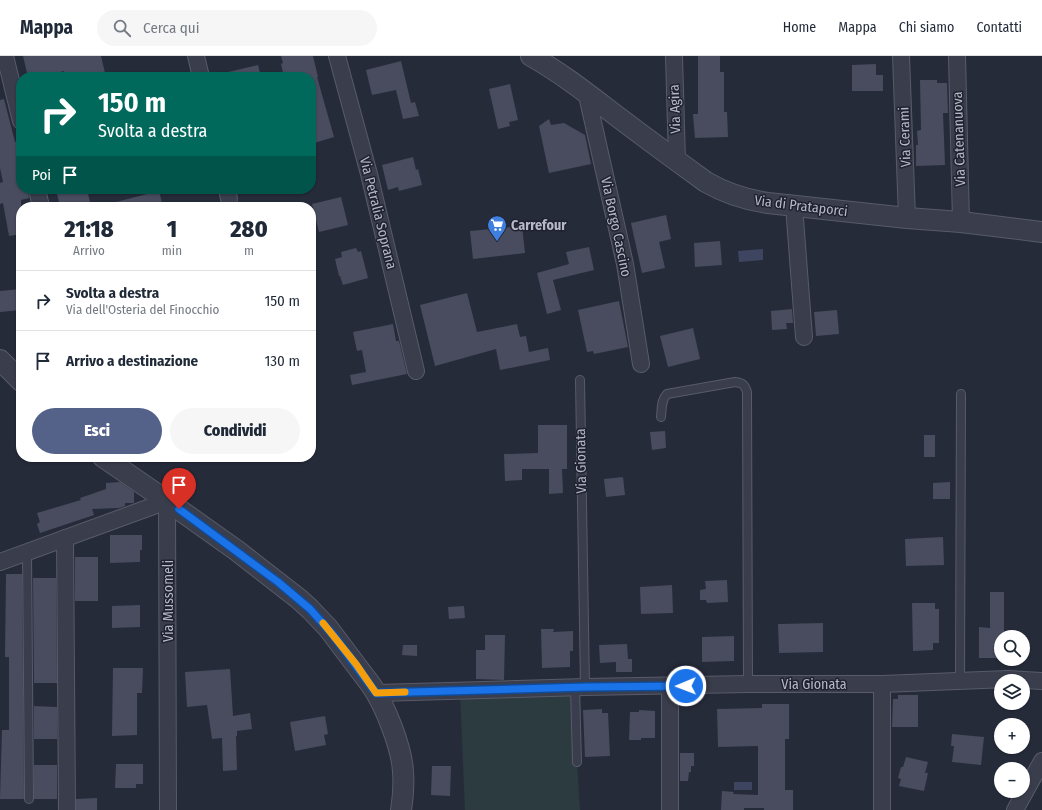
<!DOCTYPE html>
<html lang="it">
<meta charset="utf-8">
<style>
:root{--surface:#fff;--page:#f6f6f7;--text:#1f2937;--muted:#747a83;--line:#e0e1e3;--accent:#546188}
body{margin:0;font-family:"Fira Sans Condensed",sans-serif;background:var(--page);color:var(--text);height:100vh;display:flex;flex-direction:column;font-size:15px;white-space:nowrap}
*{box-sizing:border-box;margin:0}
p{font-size:13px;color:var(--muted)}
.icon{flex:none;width:22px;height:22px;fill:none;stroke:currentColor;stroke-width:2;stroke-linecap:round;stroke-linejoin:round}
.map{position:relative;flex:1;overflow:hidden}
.details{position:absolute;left:16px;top:146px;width:300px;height:260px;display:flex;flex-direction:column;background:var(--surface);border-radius:16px;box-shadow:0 1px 3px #0004}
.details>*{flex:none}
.hud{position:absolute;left:16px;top:16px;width:300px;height:122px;border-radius:16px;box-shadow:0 1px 3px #0004;background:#00695c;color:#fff;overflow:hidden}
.tools{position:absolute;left:994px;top:574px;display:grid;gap:8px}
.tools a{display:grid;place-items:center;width:36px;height:36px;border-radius:50%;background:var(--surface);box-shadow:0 1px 3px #0004;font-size:20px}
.pin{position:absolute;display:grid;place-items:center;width:34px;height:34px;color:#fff;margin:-41px -17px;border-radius:50% 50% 50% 0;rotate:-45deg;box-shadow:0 0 4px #0007}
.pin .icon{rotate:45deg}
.me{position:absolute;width:44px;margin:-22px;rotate:269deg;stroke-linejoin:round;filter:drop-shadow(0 0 3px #0008)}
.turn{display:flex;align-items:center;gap:14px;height:84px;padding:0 16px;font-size:18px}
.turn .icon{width:52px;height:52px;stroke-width:2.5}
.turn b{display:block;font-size:28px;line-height:34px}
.then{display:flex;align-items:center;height:38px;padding:0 16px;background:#0003;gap:8px;font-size:15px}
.eta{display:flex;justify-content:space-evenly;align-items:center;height:68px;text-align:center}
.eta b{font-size:24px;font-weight:800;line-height:28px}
.action{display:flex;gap:8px;margin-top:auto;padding:8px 16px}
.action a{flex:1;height:46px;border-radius:24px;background:var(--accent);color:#fff;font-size:16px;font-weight:800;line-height:46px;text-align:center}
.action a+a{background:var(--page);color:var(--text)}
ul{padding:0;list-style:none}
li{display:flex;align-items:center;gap:12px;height:60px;padding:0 16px;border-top:1px solid var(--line)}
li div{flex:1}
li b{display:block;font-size:15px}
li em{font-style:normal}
header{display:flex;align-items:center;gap:24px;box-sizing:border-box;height:56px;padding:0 20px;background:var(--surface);border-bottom:1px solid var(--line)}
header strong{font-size:19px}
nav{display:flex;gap:22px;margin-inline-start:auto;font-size:14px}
.search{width:280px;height:36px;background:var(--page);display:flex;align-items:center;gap:10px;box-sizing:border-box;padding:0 14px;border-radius:22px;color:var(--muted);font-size:15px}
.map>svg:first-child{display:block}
.green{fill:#2c3b3f}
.water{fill:#3e4561}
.building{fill:#484c5e}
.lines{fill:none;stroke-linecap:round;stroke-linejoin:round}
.service-casing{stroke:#585b69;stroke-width:10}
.minor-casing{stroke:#585b69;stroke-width:18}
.tertiary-casing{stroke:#585b69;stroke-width:22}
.service{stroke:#3a3d4b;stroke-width:8}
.minor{stroke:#3a3d4b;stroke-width:16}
.tertiary{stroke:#3a3d4b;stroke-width:20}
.route-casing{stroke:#114b97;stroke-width:10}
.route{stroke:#1a73e8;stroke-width:7}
.slow{stroke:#f59e0b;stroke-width:7}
.labels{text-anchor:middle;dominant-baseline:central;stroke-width:3;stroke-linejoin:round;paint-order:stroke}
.street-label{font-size:14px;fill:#b6b8c6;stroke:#1f2230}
.poi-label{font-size:14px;font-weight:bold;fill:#b6b8c6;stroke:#1f2230;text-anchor:start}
</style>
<header>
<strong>Mappa</strong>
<div class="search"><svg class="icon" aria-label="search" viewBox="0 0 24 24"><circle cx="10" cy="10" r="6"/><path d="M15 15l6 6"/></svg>Cerca qui</div>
<nav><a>Home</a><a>Mappa</a><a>Chi siamo</a><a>Contatti</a></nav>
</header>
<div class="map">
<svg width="1042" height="754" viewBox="0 0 1042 754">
<rect width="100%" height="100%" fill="#262b3a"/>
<!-- green -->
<path class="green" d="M575,631L577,706L580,754H465L460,635Z"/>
<!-- water -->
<g class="water">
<path d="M763,193V204L739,206L738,195Z"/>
<rect x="734" y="726" width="18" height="8"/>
</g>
<!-- building -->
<g class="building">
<path d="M23,0H101L106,21H64V15L42,21H28Z"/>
<path d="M281,0H313L318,21H317L334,81L311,88V21H284L281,8L283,7Z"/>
<path d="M698,0H720V16H724V56H727L728,81L695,82L693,58H698Z"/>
<path d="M401,5L411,47L415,46L419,60L403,63L396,34L372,39L366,14Z"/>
<path d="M876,8V19H883V35H852V9Z"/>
<path d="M258,9L261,21H224V17Z"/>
<path d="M920,24H937V27H947L948,57H943L945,109L916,110V89H918L917,75L921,74Z"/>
<path d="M510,28L518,64L509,66L510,70L498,73L489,33Z"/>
<path d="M4,43L15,86L19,85L21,92V133H28L29,142L21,144V178L9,180L3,147L0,148V127L3,126L0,112V44Z"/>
<path d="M549,63L551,69L564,67L585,79L591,108L549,117L539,70Z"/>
<path d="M413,101L416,114L418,113L422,129L399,135L398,131L388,134L382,109Z"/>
<path d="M56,133H87L91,151H60Z"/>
<path d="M159,135L163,151H113L112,147Z"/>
<path d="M341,141L348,169L319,176L312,148Z"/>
<path d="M666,159L671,183L659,186L665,212L642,217L631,167Z"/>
<path d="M522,170L525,197L473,203L470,175Z"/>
<path d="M720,185L722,209L695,211L694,187Z"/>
<path d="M589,191L594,214L553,224L561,254L547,258L537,217L569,208L566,196Z"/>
<path d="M356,192L358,196L361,195L368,222L343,229L340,220H339L335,203L342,201L341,196Z"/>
<path d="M21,233V254L0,256V235Z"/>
<path d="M467,237L477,276L517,268L520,281L526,280L529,296L548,292L550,304L500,314L496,293L435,310L420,249Z"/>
<path d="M619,245L628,291L594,298L593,295L587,296L578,254Z"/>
<path d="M792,253L793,267H786L787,273L772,274L771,255Z"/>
<path d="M837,254L839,278L816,280L814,256Z"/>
<path d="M393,268L396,285H399L407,318L352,329L350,319L366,316L362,294L357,295L353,276Z"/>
<path d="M693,272L700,303L668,311L660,280Z"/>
<path d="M538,369H567V413H562L563,437L549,438V413H522V424L505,425L504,398L538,397Z"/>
<path d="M665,375L666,392L652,394L650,376Z"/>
<rect x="924" y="379" width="11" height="22"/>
<path d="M623,421L625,439L606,441L604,423Z"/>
<path d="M120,426L134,436V447H125V450L119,452L92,453L94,459L40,477L37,468L40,466L37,457L81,444L80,442L106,433V427Z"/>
<path d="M950,426V443H933V427Z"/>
<path d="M110,479H142V494H140V506L110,507Z"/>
<path d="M943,481L944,509L906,510L905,483Z"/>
<rect x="75" y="501" width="23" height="44"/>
<path d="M6,518H22L24,743H0L2,674H9V601H5Z"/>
<path d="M33,522H56L57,627H34Z"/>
<path d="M727,524L728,546L707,547L706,544H700V534L706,533L705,525Z"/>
<path d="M672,529L673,557L641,558L640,531Z"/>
<path d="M990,536H1004V581H1001V602H979V571L990,572Z"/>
<path d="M912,547H935V553H939V587H933V594L913,595Z"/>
<path d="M140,549V571L112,572V550Z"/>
<path d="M464,550L465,562L449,563L448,551Z"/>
<path d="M823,567V596L779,597L778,568Z"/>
<path d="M541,573H554L553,576L573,575V595H570V611L542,612Z"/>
<path d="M485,579H505L504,624L476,623V594H485Z"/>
<path d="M734,580V605L702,606V581Z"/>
<path d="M627,588L628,603H632V616H616V606L600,607L599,589Z"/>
<path d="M403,589H417V600L402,599Z"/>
<path d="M113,612H143L142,637H137V679L112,680Z"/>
<path d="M230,613L233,660L250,657L252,673L237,675V680H236L237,714L223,715L222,682L212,683L207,649L187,651L185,616Z"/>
<path d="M898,639H918V671H892L893,643H898Z"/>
<path d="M762,648H789V683H785V734H793V754H764V752H744V754H721L722,735L734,736L733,738L758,739V690L718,691L717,653L762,652Z"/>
<path d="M34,650L57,651V683H34Z"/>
<path d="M602,653V657H608L610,700L585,701L583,654Z"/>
<path d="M639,654L655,655V682H641V684H629L630,656H639Z"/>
<path d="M325,660L328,678L324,679L326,689L295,695L290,666Z"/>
<path d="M952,678L984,681L981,709L952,706L954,690H951Z"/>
<path d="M680,697H694V710H691V716H689L688,725H680Z"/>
<path d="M906,701L928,706L925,717H928L924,735L899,730L901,723L898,722L901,711H903Z"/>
<path d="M116,708H143V728H136V732H115Z"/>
<rect x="34" y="709" width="23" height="34"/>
<path d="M432,710H451L450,740L431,739Z"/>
<path d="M97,742V754H76V743Z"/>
</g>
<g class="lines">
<defs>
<g id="service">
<path d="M580,324L585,631"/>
<path d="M661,361C662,352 661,344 667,338L735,326C743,327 745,329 747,336L748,628"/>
<path d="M27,496L29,743"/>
<path d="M960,625L961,338"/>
<path d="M575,631L577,706"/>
</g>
<g id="minor">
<path d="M5,0L21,65"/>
<path d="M196,0L201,21"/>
<path d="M337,0L369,118L416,315"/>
<path d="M674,0L677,105"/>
<path d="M901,0L907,162"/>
<path d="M957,0L961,166"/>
<path d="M586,35L625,208L641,308"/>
<path d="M37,133L41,151"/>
<path d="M227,133L229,143"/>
<path d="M794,150L804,281"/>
<path d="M65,482L67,754"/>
<path d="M0,506L167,445L168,754"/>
<path d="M882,628V754"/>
<path d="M377,637L585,631L748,628H882L1008,623L1042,625"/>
<path d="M670,754V630"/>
<path d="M1015,754L1042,705"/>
</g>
<g id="tertiary">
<path d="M531,0C563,18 589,39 618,61C647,83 677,105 706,126C725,137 747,144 768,147L907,162L961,166L1042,176"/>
<path d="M0,304L21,325"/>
<path d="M103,401L167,445L236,494L299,543L310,553L328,572L371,629C385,649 402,692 403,716C404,729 403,742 401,754"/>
</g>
</defs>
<!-- service casing -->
<use href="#service" class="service-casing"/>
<!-- minor casing -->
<use href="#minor" class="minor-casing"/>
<!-- tertiary casing -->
<use href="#tertiary" class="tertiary-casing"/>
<!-- service -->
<use href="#service" class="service"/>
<!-- minor -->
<use href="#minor" class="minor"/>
<!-- tertiary -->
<use href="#tertiary" class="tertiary"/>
</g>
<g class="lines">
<defs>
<path id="route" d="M179,453L278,526L310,553L334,580L376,637L586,631L686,630"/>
</defs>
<!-- route casing -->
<use href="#route" class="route-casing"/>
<!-- route -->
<use href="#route" class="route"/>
<!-- slow -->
<path class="slow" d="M323,567L356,608L376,637L405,636"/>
</g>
<!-- icons -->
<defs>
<symbol id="supermarket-pin" viewBox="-11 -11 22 30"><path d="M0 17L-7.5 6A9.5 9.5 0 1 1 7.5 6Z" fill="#3f7fe0" stroke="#1f2230"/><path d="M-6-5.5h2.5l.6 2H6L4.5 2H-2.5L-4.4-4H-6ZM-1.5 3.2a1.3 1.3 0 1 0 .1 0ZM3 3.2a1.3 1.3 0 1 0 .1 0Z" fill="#fff"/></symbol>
</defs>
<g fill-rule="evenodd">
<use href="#supermarket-pin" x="486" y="158" width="22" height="30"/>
</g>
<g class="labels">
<!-- street labels -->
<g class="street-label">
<text transform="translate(675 53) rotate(-92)">Via Agira</text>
<text transform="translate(905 81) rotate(-92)">Via Cerami</text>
<text transform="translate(959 83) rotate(-92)">Via Catenanuova</text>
<text transform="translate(801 150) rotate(7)">Via di Prataporci</text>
<text transform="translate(378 157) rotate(76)">Via Petralia Soprana</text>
<text transform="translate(616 171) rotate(78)">Via Borgo Cascino</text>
<text transform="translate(581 405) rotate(-91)">Via Gionata</text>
<text transform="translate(168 545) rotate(-90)">Via Mussomeli</text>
<text x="814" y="628">Via Gionata</text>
</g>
<!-- poi labels -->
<g class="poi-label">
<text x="511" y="169">Carrefour</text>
</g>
</g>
</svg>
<div class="tools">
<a><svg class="icon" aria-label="search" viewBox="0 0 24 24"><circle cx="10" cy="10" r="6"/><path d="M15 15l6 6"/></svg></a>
<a><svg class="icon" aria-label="layers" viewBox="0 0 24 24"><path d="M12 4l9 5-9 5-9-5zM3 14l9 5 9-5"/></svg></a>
<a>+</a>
<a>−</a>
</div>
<div class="pin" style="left:179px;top:453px;background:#d93025"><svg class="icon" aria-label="arrive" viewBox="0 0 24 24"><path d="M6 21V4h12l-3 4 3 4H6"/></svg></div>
<svg class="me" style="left:686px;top:630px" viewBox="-20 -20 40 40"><circle r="17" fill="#1a73e8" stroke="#fff" stroke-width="3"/><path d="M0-11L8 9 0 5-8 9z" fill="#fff"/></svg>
<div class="hud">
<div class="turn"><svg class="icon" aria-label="right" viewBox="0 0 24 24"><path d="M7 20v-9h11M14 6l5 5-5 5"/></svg><div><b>150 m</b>Svolta a destra</div></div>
<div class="then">Poi<svg class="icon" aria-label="arrive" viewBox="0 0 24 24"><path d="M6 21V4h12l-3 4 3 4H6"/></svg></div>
</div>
<section class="details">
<div class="eta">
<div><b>21:18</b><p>Arrivo</p></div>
<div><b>1</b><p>min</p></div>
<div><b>280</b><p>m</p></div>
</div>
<ul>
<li><svg class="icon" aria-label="right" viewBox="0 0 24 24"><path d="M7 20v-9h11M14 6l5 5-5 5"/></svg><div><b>Svolta a destra</b><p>Via dell'Osteria del Finocchio</p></div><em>150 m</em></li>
<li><svg class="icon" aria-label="arrive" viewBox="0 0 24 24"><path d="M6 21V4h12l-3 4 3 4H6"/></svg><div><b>Arrivo a destinazione</b></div><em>130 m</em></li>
</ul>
<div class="action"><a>Esci</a><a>Condividi</a></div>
</section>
</div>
